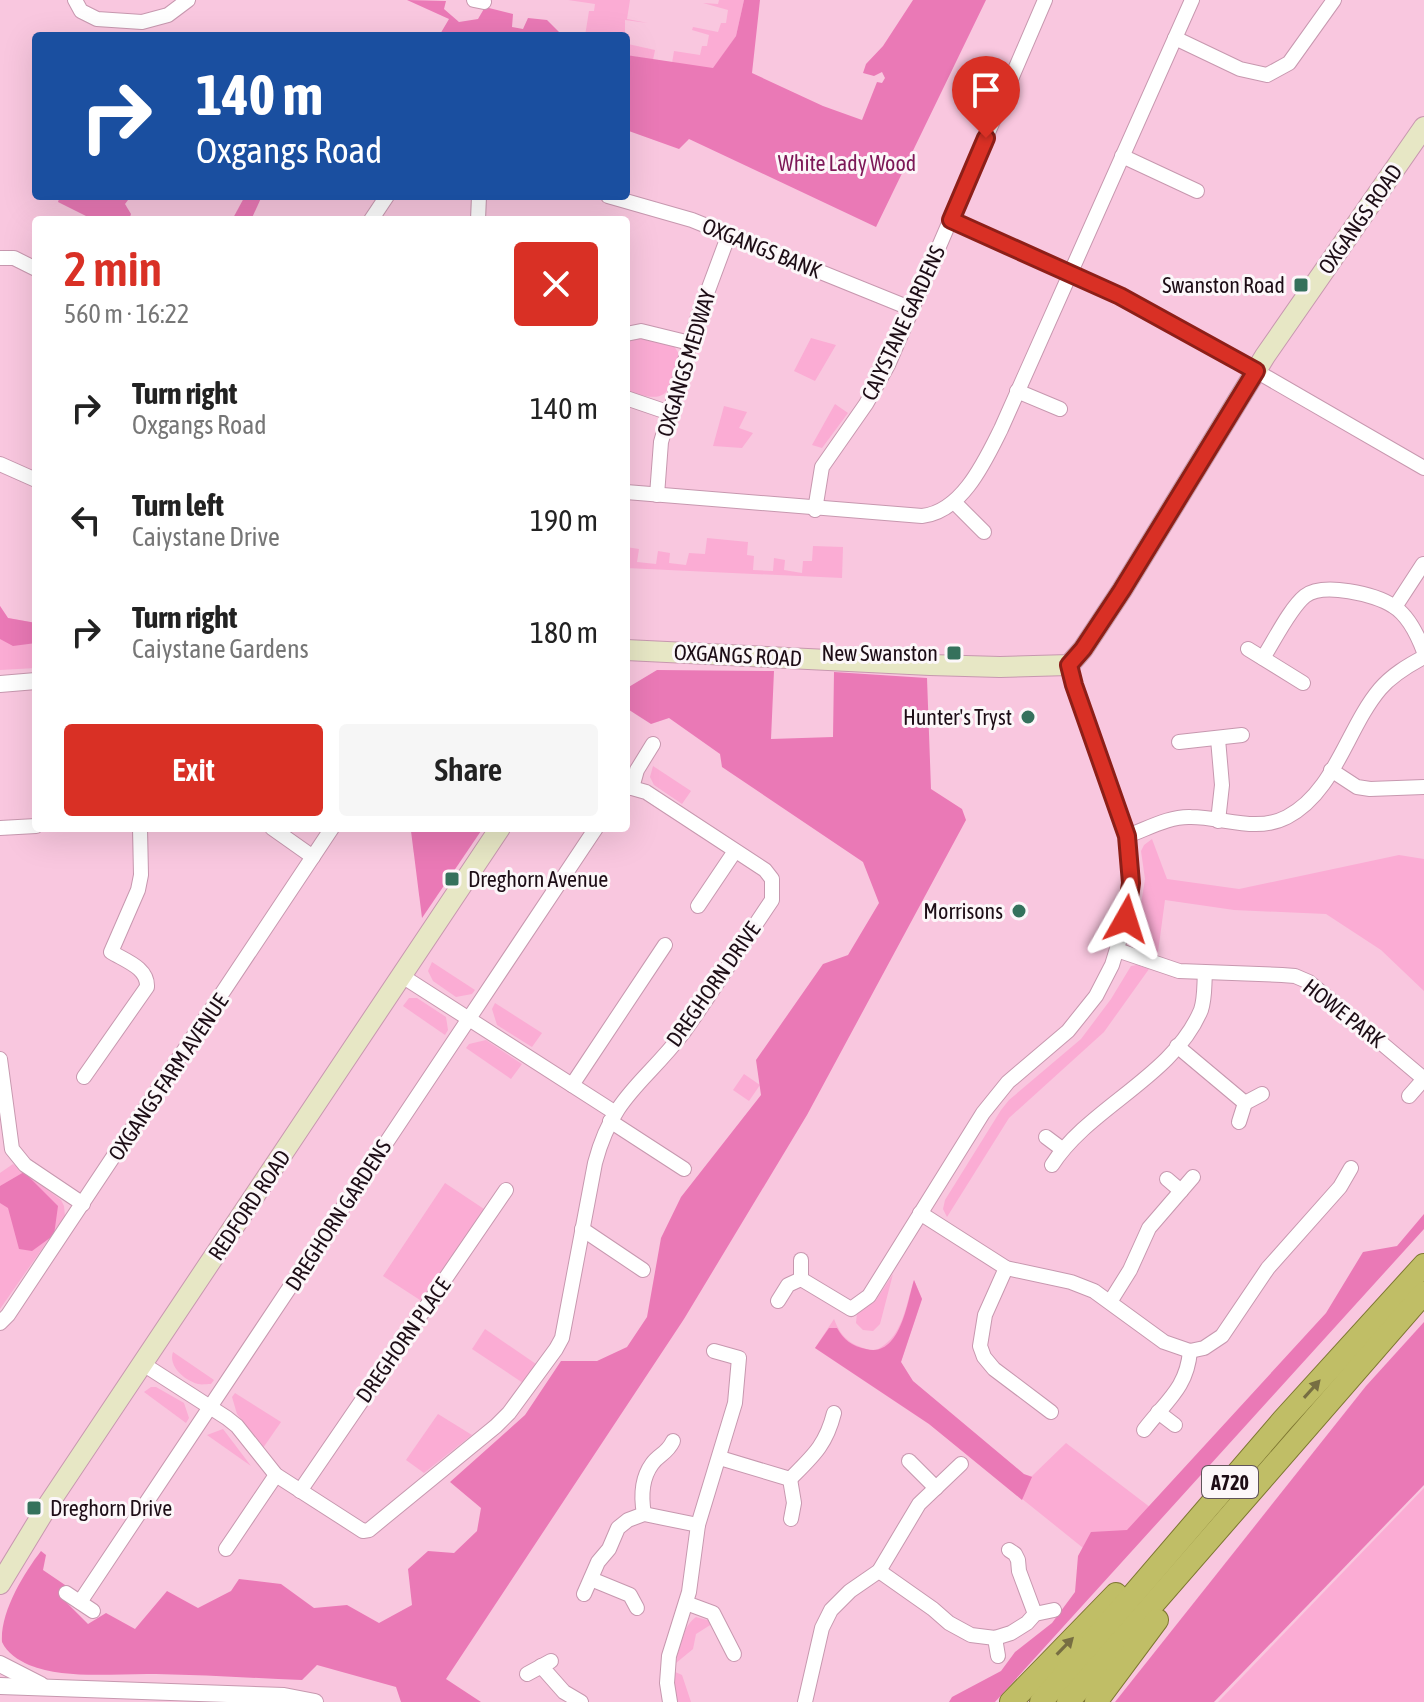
<!DOCTYPE html>
<meta charset="utf-8">
<style>
:root{--surface:#fff;--page:#f6f6f6;--text:#222;--muted:#767676;--accent:#d93025}
body{margin:0;font-family:"Asap Condensed",sans-serif;background:var(--page);color:var(--text);height:100vh;display:flex;flex-direction:column;font-size:30px;white-space:nowrap}
*{box-sizing:border-box;margin:0}
p{font-size:26px;color:var(--muted)}
.icon{flex:none;width:44px;height:44px;fill:none;stroke:currentColor;stroke-width:2;stroke-linecap:round;stroke-linejoin:round}
.map{position:relative;flex:1;overflow:hidden}
.sheet{position:absolute;left:32px;top:216px;width:598px;height:616px;display:flex;flex-direction:column;background:var(--surface);border-radius:8px;box-shadow:0 8px 32px #0002}
.sheet>*{flex:none}
.hud{position:absolute;left:32px;top:32px;width:598px;height:168px;border-radius:8px;box-shadow:0 8px 32px #0002;background:#1a4fa0;color:#fff;overflow:hidden}
.pin{position:absolute;display:grid;place-items:center;width:68px;height:68px;color:#fff;margin:-82px -34px;border-radius:50% 50% 50% 0;rotate:-45deg;box-shadow:0 0 8px #0007}
.pin .icon{rotate:45deg}
.me{position:absolute;width:88px;margin:-44px;rotate:6deg;stroke-linejoin:round;filter:drop-shadow(0 0 6px #0008)}
.turn{display:flex;align-items:center;gap:28px;height:168px;padding:0 32px;font-size:36px}
.turn .icon{width:104px;height:104px;stroke-width:2.5}
.turn b{display:block;font-size:56px;line-height:68px}
.round{display:grid;place-items:center;flex:none;width:84px;height:84px;border-radius:8px;background:var(--page)}
.overview{display:flex;align-items:center;justify-content:space-between;height:136px;padding:0 32px}
h1{font-size:48px;font-weight:600;line-height:60px;color:var(--accent)}
.primary-button{display:flex;gap:16px;margin-top:auto;padding:16px 32px}
.primary-button a{flex:1;height:92px;border-radius:8px;background:var(--accent);color:#fff;font-size:32px;font-weight:600;line-height:92px;text-align:center}
.primary-button a+a{background:var(--page);color:var(--text)}
ul{padding:0;list-style:none}
li{display:flex;align-items:center;gap:24px;height:112px;padding:0 32px}
li div{flex:1}
li b{display:block;font-size:30px}
li em{font-style:normal}
.map>svg:first-child{display:block}
.green{fill:#fbacd4}
.forest{fill:#ea79b6}
.lines{fill:none;stroke-linecap:round;stroke-linejoin:round}
.minor-casing{stroke:#c798af;stroke-width:16}
.tertiary-casing{stroke:#c798af;stroke-width:18}
.secondary-casing{stroke:#c798af;stroke-width:22}
.trunk-casing{stroke:#7d7631;stroke-width:24}
.minor{stroke:#fff;stroke-width:14}
.tertiary{stroke:#fff;stroke-width:16}
.secondary{stroke:#e7e7c5;stroke-width:20}
.trunk{stroke:#c0be66;stroke-width:22}
.oneway{fill:#776e42}
.route-casing{stroke:#8d1f18;stroke-width:20}
.route{stroke:#d93025;stroke-width:14}
.poi-dot{fill:#35715c;stroke:#fcf7f9;stroke-width:3}
.labels{text-anchor:middle;dominant-baseline:central;stroke-width:6;stroke-linejoin:round;paint-order:stroke}
.shield{fill:#fcf7f9;stroke:#60535a;stroke-width:2}
.shield-label{font-size:20px;font-weight:bold;fill:#1d0d16}
.park-label{font-size:22px;fill:#7d1757;stroke:#fcf7f9}
.street-label{font-size:22px;fill:#1d0d16;stroke:#fcf7f9}
.poi-label{font-size:22px;fill:#1d0d16;stroke:#fcf7f9;text-anchor:end}
</style>
<div class="map">
<svg width="1424" height="1702" viewBox="0 0 1424 1702">
<rect width="100%" height="100%" fill="#f9c7df"/>
<!-- green -->
<g class="green">
<path d="M568,0H630L627,19L648,23L625,20V35L630,36L628,44L655,50L653,60L626,55V36H585L589,11H594L595,4Z"/>
<path d="M719,0H744L736,36L713,69L672,63L674,51L700,55L702,46H707L709,35L692,30L693,27L718,32L721,23H726L728,10L703,3L718,4Z"/>
<path d="M641,336L674,346L679,354C668,394 671,405 626,391V339Z"/>
<path d="M811,338L836,345L815,381L794,371Z"/>
<path d="M835,404L848,413L822,448L812,445Z"/>
<path d="M724,406L747,412L739,428L753,433L742,448L713,446Z"/>
<path d="M707,538L748,542L747,555L754,556L753,570L773,571L774,558L785,560L784,570L802,573L803,561H812L813,546L843,547L842,578L626,568V547L639,549L637,562L656,564L658,551L670,553L669,563L686,565L689,553L705,554Z"/>
<path d="M0,606L8,618L36,623V668L0,670Z"/>
<path d="M653,766L691,791L682,804L654,785L650,777Z"/>
<path d="M1152,839L1167,879L1239,889L1399,855L1424,859V991L1381,950L1326,914L1234,910L1165,900L1158,952L1142,945L1136,936L1145,879L1141,851L1144,845Z"/>
<path d="M432,962L475,990L472,994L456,997L433,981L428,971Z"/>
<path d="M1137,965L1149,969L1104,1032L1009,1118L947,1217L943,1209L945,1200L1001,1110L1009,1100L1081,1039L1111,999L1131,966Z"/>
<path d="M409,998H417L446,1017L448,1030L445,1035L403,1006Z"/>
<path d="M495,1003L542,1033L532,1047L497,1025L492,1009Z"/>
<path d="M486,1040L522,1064L511,1079L466,1048L469,1044Z"/>
<path d="M744,1074L760,1085L749,1101L733,1090Z"/>
<path d="M13,1164L61,1200L64,1206L65,1216L0,1309V1173Z"/>
<path d="M445,1183L484,1209L423,1302L383,1276Z"/>
<path d="M893,1274L880,1324L873,1331L863,1330L856,1323L857,1313L876,1300Z"/>
<path d="M914,1280L922,1299L901,1362L912,1381L1024,1475L1032,1476L1066,1443L1159,1514L1108,1568L929,1424L815,1348L834,1319C842,1340 853,1346 874,1351C903,1339 905,1307 914,1280Z"/>
<path d="M485,1329L536,1364L523,1383L472,1349Z"/>
<path d="M173,1352L214,1380L211,1384C206,1384 202,1385 198,1384C184,1380 168,1366 173,1352Z"/>
<path d="M151,1387H156L184,1403L189,1418L186,1423L144,1392Z"/>
<path d="M235,1393L281,1422L263,1448L237,1414L232,1397Z"/>
<path d="M438,1414L472,1435L424,1473L406,1460Z"/>
<path d="M223,1429L251,1466L207,1435Z"/>
<path d="M1424,1488V1702H1218Z"/>
<path d="M696,1617L707,1620L709,1617L715,1622L696,1634L693,1649L676,1663C679,1648 682,1627 696,1617Z"/>
<path d="M673,1671L682,1675L691,1702H676Z"/>
</g>
<!-- forest -->
<g class="forest">
<path d="M407,0L446,1L444,9L459,22L478,19L485,7L513,14L512,27L523,29L528,18L547,20L563,36H439L449,19Z"/>
<path d="M744,0H760L752,73L823,106L862,120L877,82L882,83L885,78L882,72L874,76L863,73L866,64L883,46L913,0H986L876,227L689,139L679,149L626,130V55L713,68L736,36Z"/>
<path d="M60,196H131L125,204L131,214L129,220H94L58,202Z"/>
<path d="M245,196H262L251,220H232Z"/>
<path d="M0,606L8,618L36,623V643L13,646L0,639Z"/>
<path d="M657,670L774,671L771,739L833,737L834,672L927,678L931,789L962,809L966,820L807,1115L684,1319L446,1679L481,1702H401L396,1687L317,1665L302,1680C253,1678 205,1675 156,1674C116,1673 67,1680 29,1665C18,1660 7,1653 2,1642C0,1612 24,1573 41,1551L46,1555L43,1570L68,1587L64,1600L88,1624L106,1613L135,1629L167,1591L198,1608L231,1591L239,1579L281,1584L314,1608L347,1605L379,1623L412,1605L408,1569L428,1551L454,1553L477,1531L481,1508L450,1482L525,1415L561,1361H597L627,1347L647,1317L661,1238L681,1197L761,1095L756,1060L823,964L848,955L879,903L863,862L722,767L720,754L669,718L651,724L626,708L627,688Z"/>
<path d="M411,828H483L422,918L411,831Z"/>
<path d="M24,1172L58,1206L54,1235L32,1251L19,1249L8,1208L0,1203V1186Z"/>
<path d="M1424,1214V1229L995,1702H949L952,1697L1001,1671L1015,1652L1052,1623L1075,1592L1078,1556L1091,1532L1127,1530L1326,1313L1363,1252L1397,1246Z"/>
<path d="M914,1280L922,1299L901,1362L913,1381L1024,1474L1032,1477L1022,1500L929,1424L815,1348L829,1328H837C844,1340 852,1346 866,1349C900,1358 907,1303 914,1280Z"/>
<path d="M1424,1322V1485L1214,1702H1115L1366,1386Z"/>
</g>
<g class="lines">
<defs>
<g id="minor">
<path d="M75,0L81,11L97,19L142,22L168,15L188,0"/>
<path d="M474,0L484,2"/>
<path d="M1175,38L1240,69L1267,75L1289,63L1334,0"/>
<path d="M1122,156L1197,191"/>
<path d="M608,196L692,220L912,309"/>
<path d="M371,220L387,196"/>
<path d="M478,220L479,196"/>
<path d="M951,220L1120,296L1204,341L1424,468"/>
<path d="M0,258H14L36,269"/>
<path d="M626,334L641,331L690,343"/>
<path d="M1017,391L1060,409"/>
<path d="M626,398L670,413"/>
<path d="M0,464L36,480"/>
<path d="M626,492L922,516C962,512 985,461 1001,429L1192,0"/>
<path d="M657,495L661,442L697,320L729,234"/>
<path d="M954,502L984,532"/>
<path d="M815,510L822,467L866,404L888,365L1045,0"/>
<path d="M1395,607L1423,564"/>
<path d="M1248,649L1303,683"/>
<path d="M1263,658C1274,641 1290,608 1305,596C1323,582 1375,594 1393,606C1408,615 1418,636 1424,652"/>
<path d="M1218,739L1222,785L1218,821"/>
<path d="M1179,742L1242,735"/>
<path d="M1331,770L1357,787L1370,789L1424,787"/>
<path d="M632,788L637,770L653,744"/>
<path d="M0,828L36,826"/>
<path d="M272,828L313,857"/>
<path d="M1127,836C1147,829 1169,816 1191,817C1223,817 1256,833 1287,817C1335,792 1347,728 1380,689C1392,675 1407,666 1424,657"/>
<path d="M698,906L735,851"/>
<path d="M1117,950L1179,971L1282,975L1295,976L1309,982L1424,1079"/>
<path d="M402,976L614,1112"/>
<path d="M1177,1046L1245,1103"/>
<path d="M0,1059L12,1149L25,1165L83,1204"/>
<path d="M84,1077L147,987C148,968 126,961 111,952L138,890L141,875L140,828"/>
<path d="M572,1085L665,945"/>
<path d="M1409,1096L1424,1079"/>
<path d="M610,1121L684,1169"/>
<path d="M1239,1122L1245,1103L1262,1094"/>
<path d="M1046,1137L1062,1149"/>
<path d="M1052,1165C1089,1107 1173,1077 1201,1010C1205,998 1204,986 1205,973"/>
<path d="M1167,1179L1181,1191"/>
<path d="M920,1213L1006,1268L1071,1282L1094,1291L1164,1342L1190,1351L1204,1348L1222,1336L1268,1268L1340,1187L1351,1168"/>
<path d="M582,1229L643,1270"/>
<path d="M801,1260V1279"/>
<path d="M1006,1268L985,1315L980,1346L984,1357L994,1369L1051,1412"/>
<path d="M778,1301L788,1285L801,1279L851,1309L869,1296L983,1113L1008,1082L1068,1031L1096,996L1112,965L1126,919L1131,883L1127,836L1074,685L1069,665"/>
<path d="M1110,1302L1130,1270L1149,1228L1193,1177"/>
<path d="M0,1323L8,1315L332,828"/>
<path d="M143,1364L227,1418L237,1426L276,1475L363,1531L369,1530L496,1426L509,1413L556,1349L562,1338L595,1163C613,1095 645,1083 683,1033C714,990 742,944 772,900V879L765,870L646,792L632,788"/>
<path d="M1158,1412L1175,1425"/>
<path d="M1144,1430C1166,1401 1187,1388 1190,1351"/>
<path d="M720,1458L790,1479C813,1456 826,1445 834,1413"/>
<path d="M909,1461L936,1488"/>
<path d="M790,1479L794,1503L791,1519"/>
<path d="M300,1491L506,1190"/>
<path d="M644,1514C641,1497 641,1479 652,1464C659,1454 667,1454 673,1441"/>
<path d="M226,1549L276,1475"/>
<path d="M1009,1550L1015,1554L1018,1560L1019,1571L1035,1614"/>
<path d="M879,1571L933,1609L949,1623L971,1635L995,1638L1011,1633L1027,1623L1035,1614L1054,1610"/>
<path d="M591,1579L630,1595L637,1608"/>
<path d="M66,1593L93,1611"/>
<path d="M584,1594L598,1562L609,1549L618,1528L628,1520L644,1514L698,1525"/>
<path d="M80,1602L596,828"/>
<path d="M686,1603L713,1613L734,1654"/>
<path d="M995,1638L998,1656"/>
<path d="M541,1666L564,1692L581,1702"/>
<path d="M527,1674L551,1661"/>
<path d="M670,1702L667,1683L669,1656L689,1592L698,1525L735,1403L739,1358L714,1351"/>
<path d="M805,1702L822,1628L831,1610L850,1591L879,1571L919,1504L961,1464"/>
</g>
<g id="tertiary">
<path d="M0,684L36,681"/>
<path d="M0,1664L41,1685"/>
<path d="M0,1686L284,1696L315,1702"/>
</g>
<g id="secondary">
<path d="M626,650L930,665L1000,667L1069,665L1083,649L1122,590L1265,356L1424,127"/>
<path d="M0,1584L48,1505L500,828"/>
</g>
<g id="trunk">
<path d="M1011,1702L1116,1594"/>
<path d="M1041,1702L1283,1420L1424,1265"/>
<path d="M1068,1702L1424,1293"/>
<path d="M1096,1702L1157,1620"/>
</g>
</defs>
<!-- minor casing -->
<use href="#minor" class="minor-casing"/>
<!-- tertiary casing -->
<use href="#tertiary" class="tertiary-casing"/>
<!-- secondary casing -->
<use href="#secondary" class="secondary-casing"/>
<!-- trunk casing -->
<use href="#trunk" class="trunk-casing"/>
<!-- minor -->
<use href="#minor" class="minor"/>
<!-- tertiary -->
<use href="#tertiary" class="tertiary"/>
<!-- secondary -->
<use href="#secondary" class="secondary"/>
<!-- trunk -->
<use href="#trunk" class="trunk"/>
</g>
<!-- one-way arrows -->
<defs><path id="oneway-solid" d="M-6-.8H1V-3.2L6.5 0L1 3.2V.8H-6Z" transform="scale(2)"/></defs>
<g class="oneway">
<use href="#oneway-solid" transform="translate(1312 1389) rotate(-48)"/>
<use href="#oneway-solid" transform="translate(1065 1646) rotate(-46)"/>
</g>
<g class="lines">
<defs>
<path id="route" d="M986,138L951,220L1120,296L1256,371L1122,590L1083,649L1069,665L1074,685L1127,836L1131,883L1126,919"/>
</defs>
<!-- route casing -->
<use href="#route" class="route-casing"/>
<!-- route -->
<use href="#route" class="route"/>
</g>
<!-- markers -->
<g class="poi-dot">
<rect x="1293" y="277" width="16" height="16" rx="4"/>
<rect x="946" y="645" width="16" height="16" rx="4"/>
<circle cx="1028" cy="717" r="8"/>
<rect x="444" y="871" width="16" height="16" rx="4"/>
<circle cx="1019" cy="911" r="8"/>
<rect x="26" y="1500" width="16" height="16" rx="4"/>
</g>
<g class="labels">
<!-- shield labels -->
<rect class="shield" x="1202" y="1466" width="56" height="32" rx="6"/>
<g class="shield-label">
<text x="1230" y="1482">A720</text>
</g>
<!-- park labels -->
<g class="park-label">
<text x="847" y="163">White Lady Wood</text>
</g>
<!-- street labels -->
<g class="street-label">
<text transform="translate(1360 219) rotate(-55)">OXGANGS ROAD</text>
<text transform="translate(762 248) rotate(22)">OXGANGS BANK</text>
<text transform="translate(903 323) rotate(-65)">CAIYSTANE GARDENS</text>
<text transform="translate(686 363) rotate(-73)">OXGANGS MEDWAY</text>
<text transform="translate(738 655) rotate(3)">OXGANGS ROAD</text>
<text transform="translate(713 984) rotate(-55)">DREGHORN DRIVE</text>
<text transform="translate(1344 1013) rotate(38)">HOWE PARK</text>
<text transform="translate(168 1077) rotate(-56)">OXGANGS FARM AVENUE</text>
<text transform="translate(249 1205) rotate(-56)">REDFORD ROAD</text>
<text transform="translate(338 1215) rotate(-57)">DREGHORN GARDENS</text>
<text transform="translate(403 1340) rotate(-55)">DREGHORN PLACE</text>
</g>
<!-- poi labels -->
<g class="poi-label">
<text x="1285" y="285">Swanston Road</text>
<text x="938" y="653">New Swanston</text>
<text x="1012" y="717">Hunter's Tryst</text>
<text x="468" y="879" text-anchor="start">Dreghorn Avenue</text>
<text x="1003" y="911">Morrisons</text>
<text x="50" y="1508" text-anchor="start">Dreghorn Drive</text>
</g>
</g>
</svg>
<div class="pin" style="left:986px;top:138px;background:#d93025"><svg class="icon" aria-label="arrive" viewBox="0 0 24 24"><path d="M6 21V4h12l-3 4 3 4H6"/></svg></div>
<svg class="me" style="left:1126px;top:919px" viewBox="-20 -20 40 40"><path d="M0-17L14 15 0 8-14 15z" fill="#d93025" stroke="#fff" stroke-width="4"/></svg>
<div class="hud">
<div class="turn"><svg class="icon" aria-label="right" viewBox="0 0 24 24"><path d="M7 20v-9h11M14 6l5 5-5 5"/></svg><div><b>140 m</b>Oxgangs Road</div></div>
</div>
<section class="sheet">
<div class="overview"><div><h1>2 min</h1><p>560 m · 16:22</p></div><a class="round" style="background:#d93025;color:#fff"><svg class="icon" aria-label="close" viewBox="0 0 24 24"><path d="M6 6l12 12M18 6L6 18"/></svg></a></div>
<ul>
<li><svg class="icon" aria-label="right" viewBox="0 0 24 24"><path d="M7 20v-9h11M14 6l5 5-5 5"/></svg><div><b>Turn right</b><p>Oxgangs Road</p></div><em>140 m</em></li>
<li><svg class="icon" aria-label="left" viewBox="0 0 24 24"><path d="M17 20v-9H6M10 6l-5 5 5 5"/></svg><div><b>Turn left</b><p>Caiystane Drive</p></div><em>190 m</em></li>
<li><svg class="icon" aria-label="right" viewBox="0 0 24 24"><path d="M7 20v-9h11M14 6l5 5-5 5"/></svg><div><b>Turn right</b><p>Caiystane Gardens</p></div><em>180 m</em></li>
</ul>
<div class="primary-button"><a>Exit</a><a>Share</a></div>
</section>
</div>
